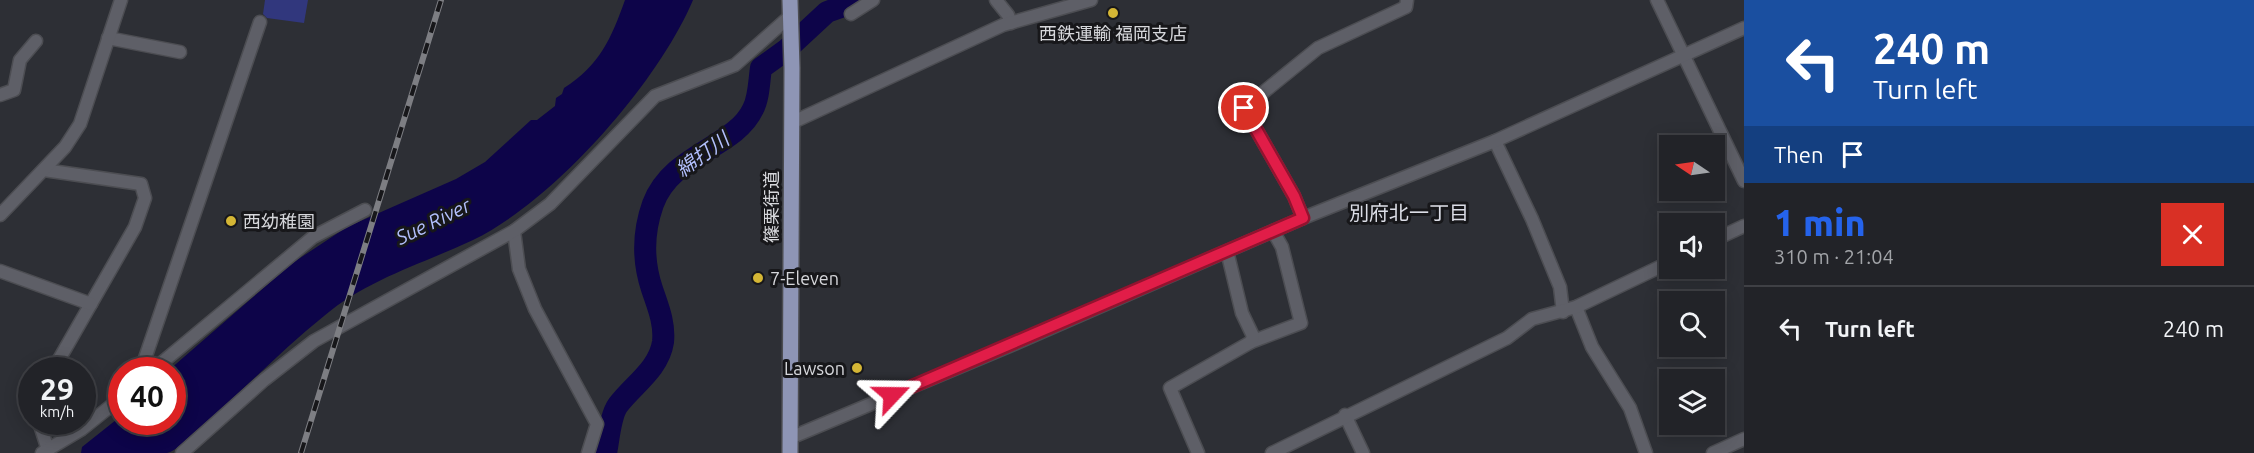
<!DOCTYPE html>
<meta charset="utf-8">
<style>
:root{--surface:#222328;--page:#2a2b30;--text:#f1f3f6;--muted:#a2a4a8;--line:#3f4045;--accent:#2563eb}
body{margin:0;font-family:Ubuntu,"Noto Sans JP",sans-serif;background:var(--page);color:var(--text);height:100vh;display:flex;flex-direction:column;font-size:22px;white-space:nowrap}
*{box-sizing:border-box;margin:0}
p{font-size:20px;color:var(--muted)}
.icon{flex:none;width:33px;height:33px;fill:none;stroke:currentColor;stroke-width:2;stroke-linecap:round;stroke-linejoin:round}
.map{position:relative;flex:1;overflow:hidden}
.panel{display:flex;flex-direction:column;background:var(--surface);width:510px}
.panel>*{flex:none}
.hud{background:#1a4fa0;color:#fff;overflow:hidden}
.needle{width:39px;rotate:283deg}
.fabs{position:absolute;left:1659px;top:135px;display:grid;gap:12px}
.fabs a{display:grid;place-items:center;width:66px;height:66px;border-radius:0px;background:var(--surface);box-shadow:0 3px 15px #0003,0 0 0 2px var(--line);font-size:30px}
.speed{position:absolute;left:18px;top:357px;display:flex;gap:12px;font-size:30px;font-weight:700;text-align:center}
.speed>*{display:grid;place-content:center;width:78px;height:78px;border-radius:50%;background:var(--surface);box-shadow:0 3px 15px #0003,0 0 0 2px var(--line);line-height:1}
.speed small{font-size:15px;font-weight:400}
.speed .limit{border:9px solid #d22;background:#fff;color:#111}
.pin{position:absolute;display:grid;place-items:center;width:51px;height:51px;color:#fff;margin:-26px;border:3px solid #fff;border-radius:50%;box-shadow:0 2px 6px #0007}
.me{position:absolute;width:66px;margin:-33px;rotate:67deg;stroke-linejoin:round;filter:drop-shadow(0 0 4px #0008)}
.turn{display:flex;align-items:center;gap:21px;height:126px;padding:0 30px;font-size:27px}
.turn .icon{width:78px;height:78px;stroke-width:2.5}
.turn b{display:block;font-size:42px;line-height:51px}
.then{display:flex;align-items:center;height:57px;padding:0 30px;background:#0003;gap:12px;font-size:22px}
.round{display:grid;place-items:center;flex:none;width:63px;height:63px;border-radius:0px;background:var(--page)}
.overview{display:flex;align-items:center;justify-content:space-between;height:102px;padding:0 30px}
h1{font-size:36px;font-weight:800;line-height:45px;color:var(--accent)}
ul{padding:0;list-style:none}
li{display:flex;align-items:center;gap:18px;height:84px;padding:0 30px;border-top:2px solid var(--line)}
li div{flex:1}
li b{display:block;font-size:22px}
li em{font-style:normal}
main{display:flex;flex:1;min-height:0}
.map>svg:first-child{display:block}
.water{fill:#0d0449}
.lines{fill:none;stroke-linecap:round;stroke-linejoin:round}
.river{stroke:#0d0449;stroke-width:22}
.building{fill:#31377d}
.minor-casing{stroke:#4c4d52;stroke-width:15}
.major-casing{stroke:#4c4d52;stroke-width:18}
.minor{stroke:#5e5f67;stroke-width:12}
.major{stroke:#8e95b5;stroke-width:15}
.rail-casing{stroke:#7d7e83;stroke-width:6}
.rail{stroke:#17171a;stroke-width:4;stroke-dasharray:11;stroke-linecap:butt}
.route-casing{stroke:#92132f;stroke-width:15}
.route{stroke:#e11d48;stroke-width:10}
.poi-dot{fill:#d4b635;stroke:#17171a;stroke-width:2}
.labels{text-anchor:middle;dominant-baseline:central;stroke-width:6;stroke-linejoin:round;paint-order:stroke}
.poi-label{font-size:18px;fill:#d6d7db;stroke:#17171a;text-anchor:start}
.street-label{font-size:18px;fill:#d6d7db;stroke:#17171a}
.water-label{font-size:20px;font-style:italic;fill:#b2bffc;stroke:#17171a}
.neighbourhood-label{font-size:20px;fill:#dbdde6;stroke:#17171a}
</style>
<main>
<div class="map">
<svg width="1744" height="453" viewBox="0 0 1744 453">
<rect width="100%" height="100%" fill="#2d2f35"/>
<!-- water -->
<path class="water" d="M625,0H693C658,83 554,201 473,240C422,264 368,279 324,316C279,352 240,394 196,431C188,437 177,451 167,453C151,453 101,453 81,453L82,447L121,416L122,422H172V370H169L291,264L347,227L456,179L485,162L531,120H537L555,106L556,98L562,94L564,88C600,65 611,39 625,0Z"/>
<g class="lines">
<!-- river -->
<path class="river" d="M606,453C609,439 610,416 618,405C633,385 659,369 663,342C665,323 658,307 652,289C643,262 643,232 653,204C672,153 735,148 753,109C759,98 759,81 761,68L786,50L827,12L861,0"/>
</g>
<!-- building -->
<path class="building" d="M265,0H308L304,23L267,18L263,14Z"/>
<g class="lines">
<defs>
<g id="minor">
<path d="M996,0L1008,15L1011,23"/>
<path d="M1657,0L1744,181"/>
<path d="M851,14L873,0"/>
<path d="M108,38L180,52"/>
<path d="M0,95L14,90L20,60L36,41"/>
<path d="M791,123L1003,25L1091,0"/>
<path d="M1495,141L1532,219L1560,287L1563,312"/>
<path d="M44,170L141,184L145,198L135,227L53,370"/>
<path d="M0,215L65,147L80,124L121,0"/>
<path d="M1303,218L1294,196L1244,108L1318,48L1406,7L1407,0"/>
<path d="M514,231L519,269L535,309L597,424L588,453"/>
<path d="M1714,240L1744,226"/>
<path d="M0,271L91,304"/>
<path d="M1576,307L1592,347L1630,408L1646,453"/>
<path d="M1251,342L1301,323L1282,247L1273,231"/>
<path d="M141,370L260,22"/>
<path d="M153,370L313,237L365,210"/>
<path d="M1345,415L1363,453"/>
<path d="M39,422L48,450"/>
<path d="M790,438L1014,344L1303,218L1495,141L1744,28"/>
<path d="M42,453L82,429L122,397"/>
<path d="M182,453L264,380L314,341L514,231L550,204L655,96L735,65L789,17"/>
<path d="M1198,453L1170,388L1251,342L1253,336L1242,313L1227,251"/>
<path d="M1272,453L1507,338L1532,319L1576,307L1670,262"/>
<path d="M1713,453L1744,439"/>
</g>
<path id="major" d="M790,0L792,68L790,453"/>
</defs>
<!-- minor casing -->
<use href="#minor" class="minor-casing"/>
<!-- major casing -->
<use href="#major" class="major-casing"/>
<!-- minor -->
<use href="#minor" class="minor"/>
<!-- major -->
<use href="#major" class="major"/>
<defs>
<path id="rail" d="M301,453L441,0"/>
</defs>
<!-- rail casing -->
<use href="#rail" class="rail-casing"/>
<!-- rail -->
<use href="#rail" class="rail"/>
</g>
<g class="lines">
<defs>
<path id="route" d="M892,395L1303,218L1294,196L1244,108"/>
</defs>
<!-- route casing -->
<use href="#route" class="route-casing"/>
<!-- route -->
<use href="#route" class="route"/>
</g>
<!-- markers -->
<g class="poi-dot">
<circle cx="1113" cy="13" r="6"/>
<circle cx="231" cy="221" r="6"/>
<circle cx="758" cy="278" r="6"/>
<circle cx="857" cy="368" r="6"/>
</g>
<g class="labels">
<!-- poi labels -->
<g class="poi-label">
<text x="1113" y="33" text-anchor="middle">西鉄運輸 福岡支店</text>
<text x="243" y="221">西幼稚園</text>
<text x="770" y="278">7-Eleven</text>
<text x="845" y="368" text-anchor="end">Lawson</text>
</g>
<!-- street labels -->
<g class="street-label">
<text transform="translate(771 207) rotate(-90)">篠栗街道</text>
</g>
<!-- water labels -->
<g class="water-label">
<text transform="translate(702 154) rotate(-36)">綿打川</text>
<text transform="translate(433 221) rotate(-26)">Sue River</text>
</g>
<!-- neighbourhood labels -->
<g class="neighbourhood-label">
<text x="1409" y="212">別府北一丁目</text>
</g>
</g>
</svg>
<div class="fabs">
<a><svg class="needle" viewBox="-14 -14 28 28"><path d="M0-13l5 13h-10z" fill="#e53935"/><path d="M0 13l5-13h-10z" fill="#a2a4a8"/></svg></a>
<a><svg class="icon" aria-label="sound" viewBox="0 0 24 24"><path d="M4 9h4l5-4v14l-5-4H4zM17 9q2 3 0 6"/></svg></a>
<a><svg class="icon" aria-label="search" viewBox="0 0 24 24"><circle cx="10" cy="10" r="6"/><path d="M15 15l6 6"/></svg></a>
<a><svg class="icon" aria-label="layers" viewBox="0 0 24 24"><path d="M12 4l9 5-9 5-9-5zM3 14l9 5 9-5"/></svg></a>
</div>
<div class="speed"><div>29<small>km/h</small></div><div class="limit">40</div></div>
<div class="pin" style="left:1244px;top:108px;background:#d93025"><svg class="icon" aria-label="arrive" viewBox="0 0 24 24"><path d="M6 21V4h12l-3 4 3 4H6"/></svg></div>
<svg class="me" style="left:892px;top:395px" viewBox="-20 -20 40 40"><path d="M0-17L14 15 0 8-14 15z" fill="#e11d48" stroke="#fff" stroke-width="4"/></svg>
</div>
<section class="panel">
<div class="hud">
<div class="turn"><svg class="icon" aria-label="left" viewBox="0 0 24 24"><path d="M17 20v-9H6M10 6l-5 5 5 5"/></svg><div><b>240 m</b>Turn left</div></div>
<div class="then">Then<svg class="icon" aria-label="arrive" viewBox="0 0 24 24"><path d="M6 21V4h12l-3 4 3 4H6"/></svg></div>
</div>
<div class="overview"><div><h1>1 min</h1><p>310 m · 21:04</p></div><a class="round" style="background:#d93025;color:#fff"><svg class="icon" aria-label="close" viewBox="0 0 24 24"><path d="M6 6l12 12M18 6L6 18"/></svg></a></div>
<ul>
<li><svg class="icon" aria-label="left" viewBox="0 0 24 24"><path d="M17 20v-9H6M10 6l-5 5 5 5"/></svg><div><b>Turn left</b></div><em>240 m</em></li>
</ul>
</section>
</main>
